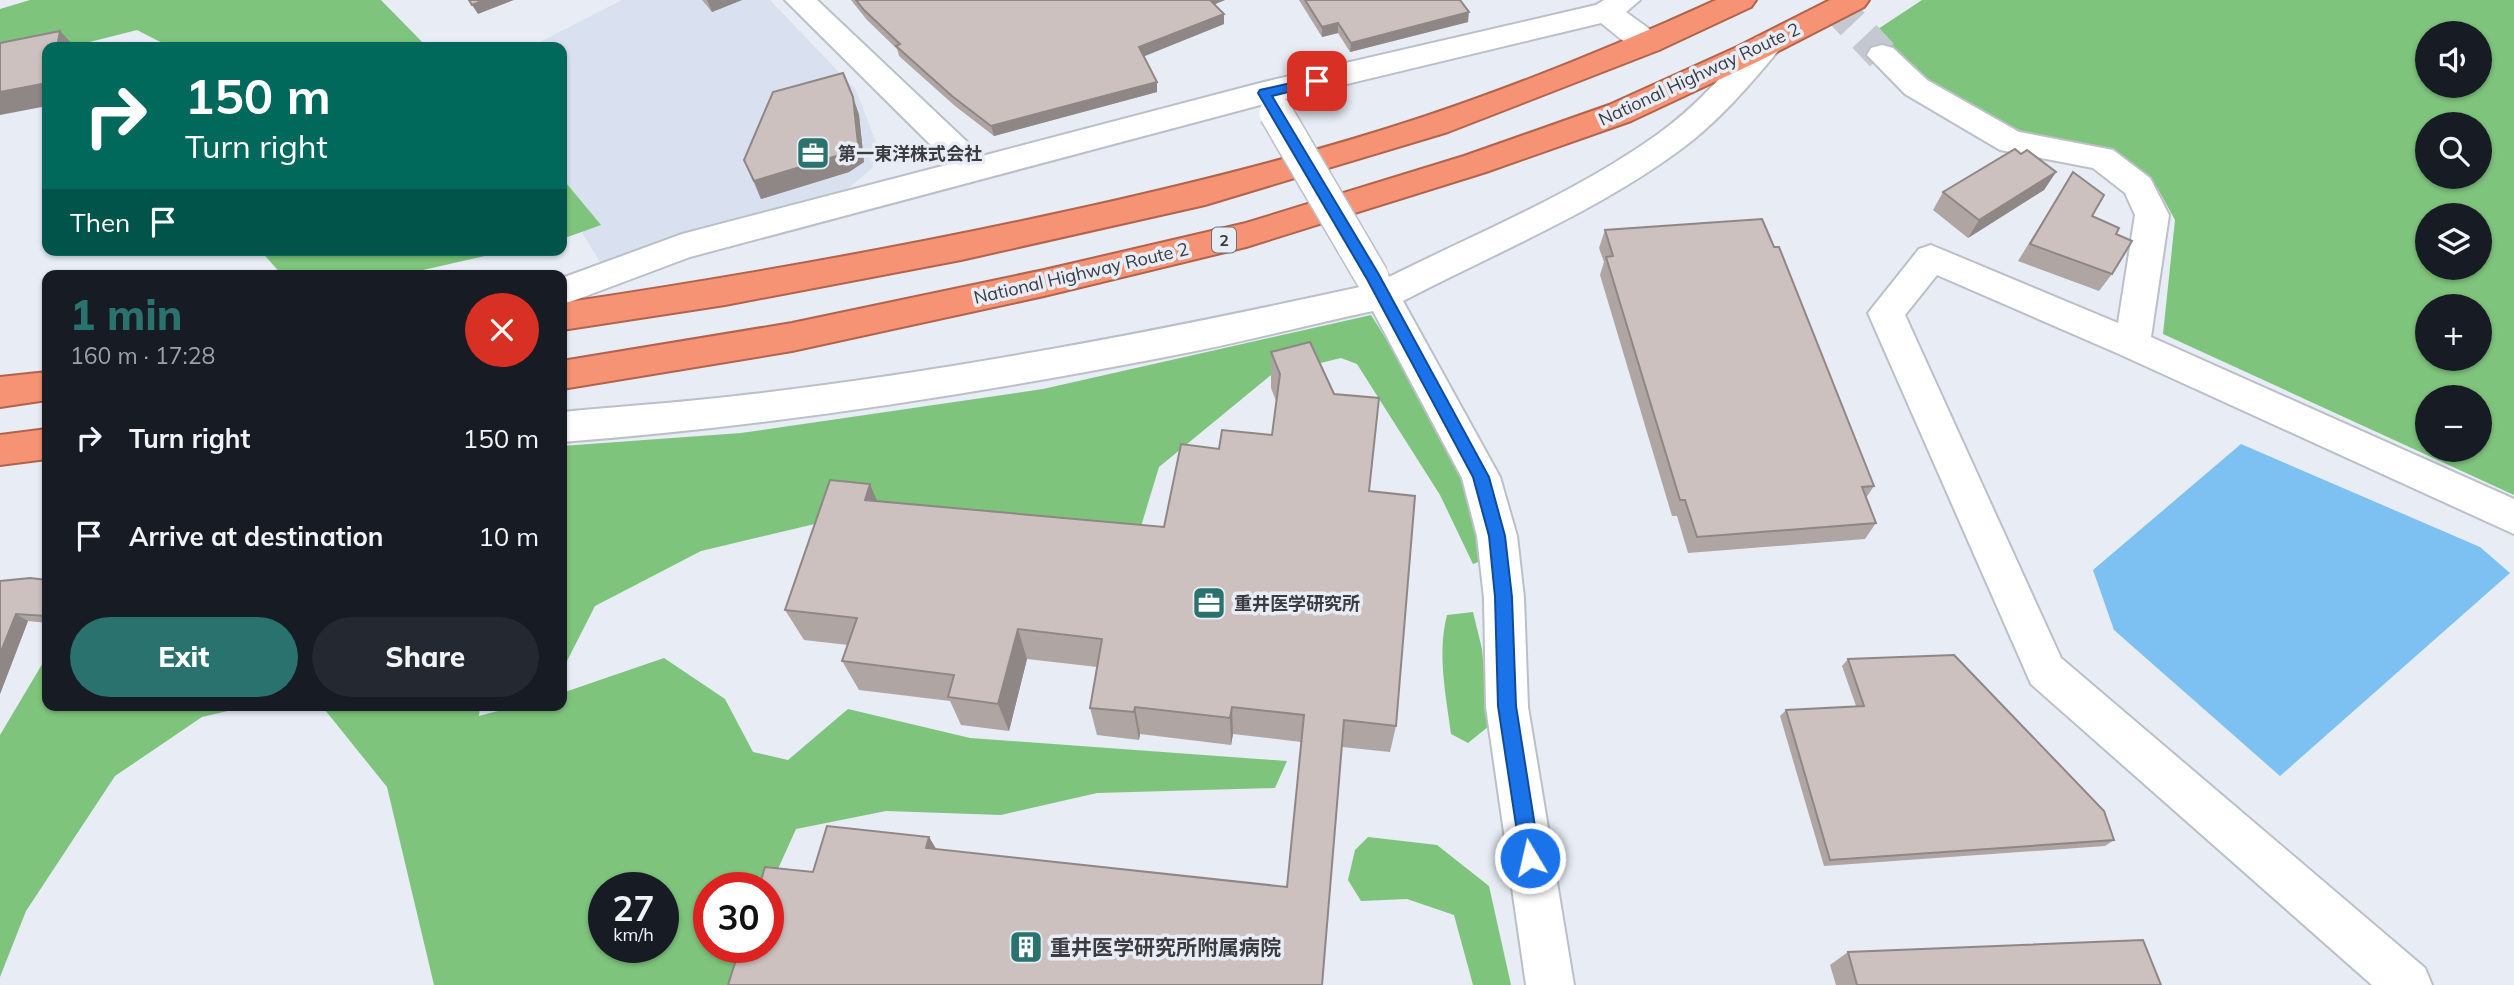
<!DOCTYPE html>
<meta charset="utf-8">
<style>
:root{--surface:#171b24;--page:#242831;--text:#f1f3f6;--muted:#9ea1a6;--accent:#29726d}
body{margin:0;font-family:Mulish,"Noto Sans JP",sans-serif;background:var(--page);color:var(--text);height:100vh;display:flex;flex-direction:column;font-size:26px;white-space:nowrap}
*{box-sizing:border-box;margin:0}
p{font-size:23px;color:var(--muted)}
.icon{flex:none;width:38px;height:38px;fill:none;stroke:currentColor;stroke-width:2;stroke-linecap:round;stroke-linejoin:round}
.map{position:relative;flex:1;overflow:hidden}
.side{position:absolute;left:42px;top:270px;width:525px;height:441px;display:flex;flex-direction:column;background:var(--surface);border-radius:14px;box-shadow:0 2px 5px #0004}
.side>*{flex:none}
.top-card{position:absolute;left:42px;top:42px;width:525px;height:214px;border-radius:14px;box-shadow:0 2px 5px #0004;background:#00695c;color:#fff;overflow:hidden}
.buttons{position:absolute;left:2415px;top:21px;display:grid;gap:14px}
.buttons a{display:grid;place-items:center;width:77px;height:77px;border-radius:50%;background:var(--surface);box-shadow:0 2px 5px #0004;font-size:35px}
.speed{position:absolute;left:588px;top:872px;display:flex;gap:14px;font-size:35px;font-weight:700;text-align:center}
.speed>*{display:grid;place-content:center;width:91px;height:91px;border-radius:50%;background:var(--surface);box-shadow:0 2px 5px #0004;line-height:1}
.speed small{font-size:18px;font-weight:400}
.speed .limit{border:10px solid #d22;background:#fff;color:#111}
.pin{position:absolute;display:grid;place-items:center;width:60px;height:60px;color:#fff;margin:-30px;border-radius:14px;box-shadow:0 4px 10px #0006}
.me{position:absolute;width:77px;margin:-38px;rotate:351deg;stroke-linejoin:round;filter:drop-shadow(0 0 5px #0008)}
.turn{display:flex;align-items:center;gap:24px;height:147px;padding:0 28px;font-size:32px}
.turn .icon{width:91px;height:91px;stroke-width:2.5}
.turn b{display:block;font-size:49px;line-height:60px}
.then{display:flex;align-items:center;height:66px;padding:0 28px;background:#0003;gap:14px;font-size:26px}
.round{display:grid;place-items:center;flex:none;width:74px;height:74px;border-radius:37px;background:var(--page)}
.headline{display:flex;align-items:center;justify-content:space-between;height:119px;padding:0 28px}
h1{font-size:42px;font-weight:800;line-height:52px;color:var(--accent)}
.primary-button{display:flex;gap:14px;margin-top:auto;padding:14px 28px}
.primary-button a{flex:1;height:80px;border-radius:42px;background:var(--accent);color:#fff;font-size:28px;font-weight:800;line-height:80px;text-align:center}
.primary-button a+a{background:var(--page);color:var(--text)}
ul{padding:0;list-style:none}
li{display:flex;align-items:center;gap:21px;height:98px;padding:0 28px}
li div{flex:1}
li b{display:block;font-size:26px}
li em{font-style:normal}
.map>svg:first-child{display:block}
.built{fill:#d9e1f0}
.forest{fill:#7ec47c;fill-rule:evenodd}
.water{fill:#7dc1f2}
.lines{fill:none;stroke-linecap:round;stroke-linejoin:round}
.minor-tunnel{stroke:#c4c9d1;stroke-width:33;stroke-dasharray:33 17;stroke-linecap:butt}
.minor-casing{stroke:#bbc0c8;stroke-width:4}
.trunk-casing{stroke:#b2634c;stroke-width:4}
.minor{fill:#fff;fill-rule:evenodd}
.trunk{fill:#f69374;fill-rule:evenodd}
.minor-bridge-casing{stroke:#bbc0c8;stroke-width:36;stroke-linecap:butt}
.minor-bridge{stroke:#fff;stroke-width:33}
.wall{fill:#afa6a3}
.shaded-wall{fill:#8f8785}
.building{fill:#ccc1be;stroke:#8f8785;stroke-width:2}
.route{fill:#1a73e8;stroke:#114b97;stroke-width:2}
.labels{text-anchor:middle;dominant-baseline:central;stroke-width:7;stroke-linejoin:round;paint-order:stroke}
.shield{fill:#e7ecf5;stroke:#6e7176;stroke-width:2}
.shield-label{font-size:16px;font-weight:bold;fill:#3a3c40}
.street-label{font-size:18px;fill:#3a3c40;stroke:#e7ecf5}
.poi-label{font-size:18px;font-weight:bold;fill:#3a3c40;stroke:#e7ecf5;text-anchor:start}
.near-poi-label{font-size:21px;font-weight:bold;fill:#3a3c40;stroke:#e7ecf5;text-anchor:start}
</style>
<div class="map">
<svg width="2514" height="985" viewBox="0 0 2514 985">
<rect width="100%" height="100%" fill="#e7ecf5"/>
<!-- built -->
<path class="built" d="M622,0H770L856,90L877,145L872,168L844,192L600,262L562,200V47H530Z"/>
<!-- forest -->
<g class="forest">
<path d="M30,0H381L427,47H170L137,30L70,47H47L0,105V9Z"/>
<path d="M1922,0H2514V495L2163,334L2175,220L2158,189L2124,156L2087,145L2039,138L1988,117L1903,63L1875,31ZM2427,33H2480V86H2427ZM2427,124H2480V177H2427ZM2427,215H2480V268H2427ZM2427,306H2480V359H2427ZM2427,397H2480V450H2427Z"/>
<path d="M562,178L601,225L562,239Z"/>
<path d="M260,250H511L401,275H282Z"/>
<path d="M1371,315L1400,361L1468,488L1486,559L1473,564L1440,495L1357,364L1341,358L1271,375L1159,467L1129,566L844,517L701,551L595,606L567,661L562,662V446L741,433L1043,389Z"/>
<path d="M1473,612L1482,649L1489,726L1468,743L1451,734C1446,695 1437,654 1447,615Z"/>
<path d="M47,656V705H253L202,717L115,776L26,911L0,977V735Z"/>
<path d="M664,658L725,699L753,752L788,760L848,709L970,738L1287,761L1275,788L1097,793L1001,815L886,811L796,829L768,891V887H709V947H744L728,985H434L387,787L321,705H480L479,716L520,705H562V693ZM604,887H663V947H604Z"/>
<path d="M1368,837L1437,845L1489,886L1511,985H1473L1454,915L1407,899L1361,901L1348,880L1355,850Z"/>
</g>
<!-- water -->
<path class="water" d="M2241,444L2480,547L2510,573L2280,776L2114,630L2093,570Z"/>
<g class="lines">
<!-- minor-tunnel -->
<path class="minor-tunnel" d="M1830,0L1882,55"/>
<defs>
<g id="minor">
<path d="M785,0H817L982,156L1264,82L1596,5L1604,0H1640L1626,12L1659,36L1663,43L1659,50C1636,56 1618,36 1601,23L1264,104L690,257L562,305V278L682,234L950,164Z"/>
<path d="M1767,34L1778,37L1782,44L1778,51C1748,87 1718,122 1680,150C1596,212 1495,253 1403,301L1500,477L1517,536L1524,598L1528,707L1574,985H1526L1486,707L1484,598L1477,536L1462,478L1373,311C1302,326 1232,345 1160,358C963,396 762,427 562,442V412C625,406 689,402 753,394C957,370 1159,331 1360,287L1355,277L1360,268L1372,264L1384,268L1389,277C1479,232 1576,193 1658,134C1696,107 1726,72 1756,37Z"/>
<path d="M1882,45L1893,48L1927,80L2019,132L2113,150L2150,178L2169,215L2151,337L2514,499V534L2119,354L1937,275L1905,315L2061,658L2425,968L2432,985H2372L2031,684L1868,313L1919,249L1931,245L2118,323L2135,215L2125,193L2093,168L2000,150L1905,94L1867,55L1871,48Z"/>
</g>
<g id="trunk">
<path d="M1716,0H1756L1751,7L1659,50L1448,132L1205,205L961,260L725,305L562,330V303C729,278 894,249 1059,213C1183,186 1306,156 1426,116C1524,83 1622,43 1716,0Z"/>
<path d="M1830,0H1869L1864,7L1759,61L1631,121L1486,172L1246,247L1044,296L792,351L562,389V361L792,323L1044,270L1246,223L1464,156L1609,105L1737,47Z"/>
<path d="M47,372V400L0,407V377Z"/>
<path d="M47,429V459L0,465V435Z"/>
</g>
</defs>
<!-- minor casing -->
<use href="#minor" class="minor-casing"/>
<!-- trunk casing -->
<use href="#trunk" class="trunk-casing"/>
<!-- minor -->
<use href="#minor" class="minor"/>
<!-- trunk -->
<use href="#trunk" class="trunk"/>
<defs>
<path id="minor-bridge" d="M1276,113L1372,277"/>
</defs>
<!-- minor-bridge casing -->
<use href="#minor-bridge" class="minor-bridge-casing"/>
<!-- minor-bridge -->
<use href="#minor-bridge" class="minor-bridge"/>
</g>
<!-- wall -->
<g class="wall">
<path d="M702,0H742L712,12Z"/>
<path d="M851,0H1225L1215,4L1224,24L1144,56L1157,92L994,136L955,106L899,56L897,49L867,20Z"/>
<path d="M1299,0H1460L1468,22L1350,52L1338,33L1322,37Z"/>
<path d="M853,97L859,115L864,162L849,172L761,199L744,160Z"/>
<path d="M2021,154L2056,172L2044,190L1968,238L1933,210L1943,192Z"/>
<path d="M2073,172L2092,216L2116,234L2112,274L2099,291L2018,261Z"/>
<path d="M1605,230L1874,486L1866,498L1876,523L1865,539L1688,553L1677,516H1672L1600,275L1604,262L1599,248Z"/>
<path d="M1271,352L1369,491L1396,726L1390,752L1342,747L1322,985L813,872L929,837L936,850L1287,887L1301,742L1233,734L1231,745L1140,734L1139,740L1097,735L1090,708L1097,667L1027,659L1009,731L961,725L950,701L859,690L842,661L848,645L804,640L785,610L878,501L1164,527L1219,449L1272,435L1276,401L1271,388Z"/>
<path d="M47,580V623L28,621L0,694V581Z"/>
<path d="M1848,659L2114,840L2105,846L1824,866L1780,716L1786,710L1856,706L1842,666Z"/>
<path d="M1848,952L2161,985H1836L1830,965Z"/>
</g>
<!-- shaded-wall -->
<g class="shaded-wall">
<path d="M484,0H514L478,14L472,5Z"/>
<path d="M707,0H742L712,12Z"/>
<path d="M1208,0H1225L1208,7Z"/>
<path d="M1469,12L1468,22L1350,52L1351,43Z"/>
<path d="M1224,14V24L1140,58L1139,47Z"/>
<path d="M1338,23V33L1322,37V27Z"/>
<path d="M60,31L75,47H57Z"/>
<path d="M1157,82V92L994,136L991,126Z"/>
<path d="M47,83V106L0,115V92Z"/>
<path d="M853,97L859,115L864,162L849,172L761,199L754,181Z"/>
<path d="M2056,172L2044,190L1968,238L1979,220Z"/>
<path d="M870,484L884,517L865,500Z"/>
<path d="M16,614L28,621L0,694V654Z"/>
<path d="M1018,629L1027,659L1009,731L998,704Z"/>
<path d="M1135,707L1140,734L1139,740L1134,712Z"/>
<path d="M1232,707L1233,734L1231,745L1230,718Z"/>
<path d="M929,837L943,860L926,848Z"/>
</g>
<!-- building -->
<g class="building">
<path d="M469,0H484L472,5Z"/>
<path d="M856,0H1210L1224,14L1139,47L1157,82L991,126L952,96L896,46L900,44L864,10Z"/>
<path d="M1305,0H1460L1469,12L1351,43L1338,23L1322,27Z"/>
<path d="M60,31L57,47H47V83L0,92V43Z"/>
<path d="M843,73L853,97L858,144L843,154L754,181L744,160L773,92Z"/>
<path d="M2015,149L2021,154L2027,150L2056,172L1979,220L1943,192Z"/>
<path d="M2073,172L2104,195L2092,216L2119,228L2116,234L2132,241L2112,274L2030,244Z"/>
<path d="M1762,219L1774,247H1779L1874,486L1862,487L1876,523L1697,537L1685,500H1680L1606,257L1613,256L1605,230Z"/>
<path d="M1310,342L1334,394L1379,398L1369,491L1415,496L1396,726L1344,720L1322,985H728L740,947H768V887H759L765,867L813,872L827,826L929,837L926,848L1287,887L1304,715L1232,707L1230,718L1135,707L1134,712L1090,708L1102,639L1018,629L998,704L948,697L954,675L842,661L857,618L785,610L830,480L870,484L865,500L1164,527L1181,444L1219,449L1222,430L1272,435L1280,374L1271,352Z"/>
<path d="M30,578L47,580V616L16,614L0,654V581Z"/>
<path d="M1954,655L2104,811L2114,840L1830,860L1786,710L1864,706L1848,659Z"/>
<path d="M2143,940L2161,985H1857L1848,952Z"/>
</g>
<!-- route -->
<path class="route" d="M1317,77L1321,78V84L1272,96L1378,273L1489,477L1505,536L1512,597L1516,706L1540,858L1537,865L1530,868L1524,865L1521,858L1498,706L1495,597L1489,536L1473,477L1367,279L1258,93L1260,90Z"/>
<!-- icons -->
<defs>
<symbol id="office-square" viewBox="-11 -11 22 22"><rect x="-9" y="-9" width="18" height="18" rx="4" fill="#29726d" stroke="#e7ecf5"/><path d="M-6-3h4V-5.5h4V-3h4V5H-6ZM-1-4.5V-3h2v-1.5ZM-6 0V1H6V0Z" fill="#fff"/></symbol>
<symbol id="building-square" viewBox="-11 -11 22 22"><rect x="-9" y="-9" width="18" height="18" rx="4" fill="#29726d" stroke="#e7ecf5"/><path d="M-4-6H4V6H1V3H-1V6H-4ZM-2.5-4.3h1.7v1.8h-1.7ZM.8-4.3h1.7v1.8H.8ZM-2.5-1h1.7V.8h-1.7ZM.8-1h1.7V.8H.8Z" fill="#fff"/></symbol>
</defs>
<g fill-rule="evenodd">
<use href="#office-square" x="794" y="134" width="38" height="38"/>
<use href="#office-square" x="1190" y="584" width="38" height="38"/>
<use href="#building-square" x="1007" y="928" width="38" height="38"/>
</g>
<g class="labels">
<!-- shield labels -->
<rect class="shield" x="1212" y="227.5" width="24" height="25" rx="5"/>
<g class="shield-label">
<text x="1224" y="240">2</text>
</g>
<!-- street labels -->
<g class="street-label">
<text transform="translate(1699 74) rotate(-25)">National Highway Route 2</text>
<text transform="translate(1081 273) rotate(-13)">National Highway Route 2</text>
</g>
<!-- poi labels -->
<g class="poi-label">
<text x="838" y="153">第一東洋株式会社</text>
<text x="1234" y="603">重井医学研究所</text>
</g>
<!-- near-poi labels -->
<g class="near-poi-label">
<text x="1050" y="947">重井医学研究所附属病院</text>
</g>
</g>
</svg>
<div class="buttons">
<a><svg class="icon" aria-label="sound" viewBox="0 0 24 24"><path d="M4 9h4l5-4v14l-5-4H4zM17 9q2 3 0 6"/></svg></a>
<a><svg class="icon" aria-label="search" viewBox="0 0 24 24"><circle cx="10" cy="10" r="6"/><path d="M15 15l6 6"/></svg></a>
<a><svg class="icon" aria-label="layers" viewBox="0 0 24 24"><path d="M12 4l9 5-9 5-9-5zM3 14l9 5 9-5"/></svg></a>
<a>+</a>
<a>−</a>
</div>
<div class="speed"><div>27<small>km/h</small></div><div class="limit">30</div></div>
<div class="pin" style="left:1317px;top:81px;background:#d93025"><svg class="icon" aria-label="arrive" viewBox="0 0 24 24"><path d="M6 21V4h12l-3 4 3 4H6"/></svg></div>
<svg class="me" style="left:1530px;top:858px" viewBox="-20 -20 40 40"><circle r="17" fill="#1a73e8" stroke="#fff" stroke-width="3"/><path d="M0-11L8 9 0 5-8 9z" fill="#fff"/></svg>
<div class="top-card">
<div class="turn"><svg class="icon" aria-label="right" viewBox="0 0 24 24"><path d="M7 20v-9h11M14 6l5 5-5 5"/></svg><div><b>150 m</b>Turn right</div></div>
<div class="then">Then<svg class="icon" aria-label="arrive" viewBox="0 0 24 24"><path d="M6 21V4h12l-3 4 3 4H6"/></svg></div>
</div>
<section class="side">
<div class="headline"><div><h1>1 min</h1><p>160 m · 17:28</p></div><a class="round" style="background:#d93025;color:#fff"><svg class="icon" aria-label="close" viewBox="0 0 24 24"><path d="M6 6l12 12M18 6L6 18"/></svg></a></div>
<ul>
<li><svg class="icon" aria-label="right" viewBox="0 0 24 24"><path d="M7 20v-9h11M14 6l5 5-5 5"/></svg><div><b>Turn right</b></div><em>150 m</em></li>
<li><svg class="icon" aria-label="arrive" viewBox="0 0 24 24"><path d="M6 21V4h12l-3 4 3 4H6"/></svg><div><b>Arrive at destination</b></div><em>10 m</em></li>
</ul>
<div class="primary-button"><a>Exit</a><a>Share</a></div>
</section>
</div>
